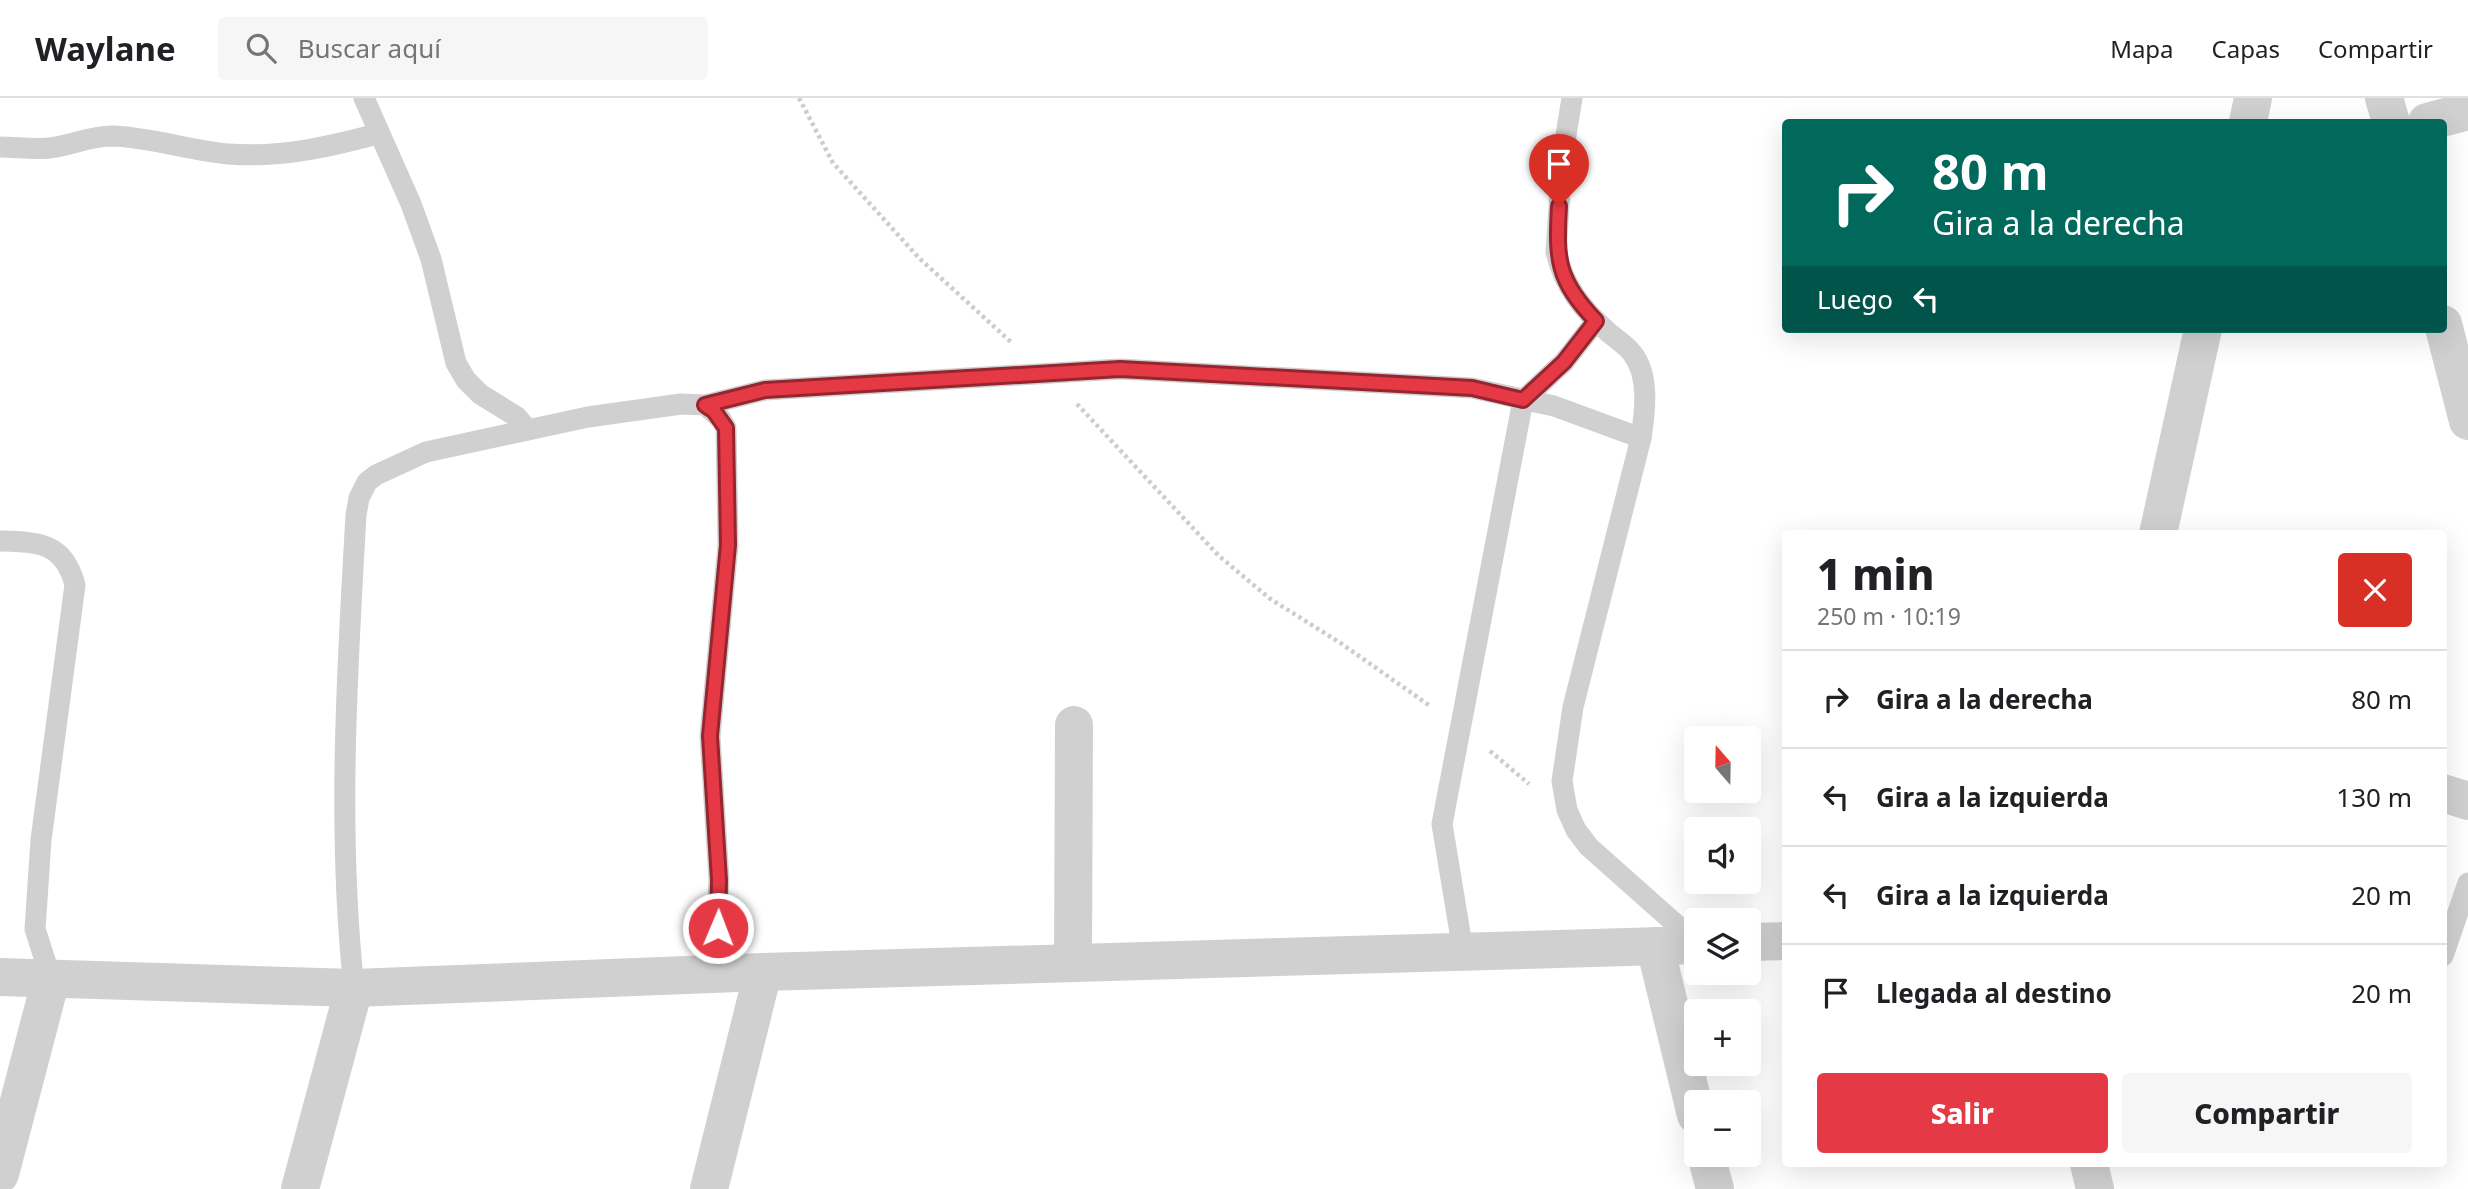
<!DOCTYPE html>
<html lang="es">
<meta charset="utf-8">
<style>
:root{--surface:#fff;--page:#f6f6f6;--text:#202124;--muted:#757577;--line:#e0e0e0;--accent:#e63946}
body{margin:0;font-family:"Noto Sans",sans-serif;background:var(--page);color:var(--text);height:100vh;display:flex;flex-direction:column;font-size:26px;white-space:nowrap}
*{box-sizing:border-box;margin:0}
p{font-size:23px;color:var(--muted)}
.icon{flex:none;width:38px;height:38px;fill:none;stroke:currentColor;stroke-width:2;stroke-linecap:round;stroke-linejoin:round}
.map{position:relative;flex:1;overflow:hidden}
.details{position:absolute;left:1782px;top:432px;width:665px;height:637px;display:flex;flex-direction:column;background:var(--surface);border-radius:7px;box-shadow:0 7px 28px #0002}
.details>*{flex:none}
.top-card{position:absolute;left:1782px;top:21px;width:665px;height:214px;border-radius:7px;box-shadow:0 7px 28px #0002;background:#00695c;color:#fff;overflow:hidden}
.needle{width:46px;rotate:340deg}
.controls{position:absolute;left:1684px;top:628px;display:grid;gap:14px}
.controls a{display:grid;place-items:center;width:77px;height:77px;border-radius:7px;background:var(--surface);box-shadow:0 7px 28px #0002;font-size:35px}
.pin{position:absolute;display:grid;place-items:center;width:60px;height:60px;color:#fff;margin:-72px -30px;border-radius:50% 50% 50% 0;rotate:-45deg;box-shadow:0 0 7px #0007}
.pin .icon{rotate:45deg}
.me{position:absolute;width:77px;margin:-38px;rotate:1deg;stroke-linejoin:round;filter:drop-shadow(0 0 5px #0008)}
.turn{display:flex;align-items:center;gap:24px;height:147px;padding:0 35px;font-size:32px}
.turn .icon{width:91px;height:91px;stroke-width:2.5}
.turn b{display:block;font-size:49px;line-height:60px}
.then{display:flex;align-items:center;height:66px;padding:0 35px;background:#0003;gap:14px;font-size:26px}
.round{display:grid;place-items:center;flex:none;width:74px;height:74px;border-radius:7px;background:var(--page)}
.summary{display:flex;align-items:center;justify-content:space-between;height:119px;padding:0 35px}
h1{font-size:42px;font-weight:800;line-height:52px}
.primary-button{display:flex;gap:14px;margin-top:auto;padding:14px 35px}
.primary-button a{flex:1;height:80px;border-radius:7px;background:var(--accent);color:#fff;font-size:28px;font-weight:800;line-height:80px;text-align:center}
.primary-button a+a{background:var(--page);color:var(--text)}
ul{padding:0;list-style:none}
li{display:flex;align-items:center;gap:21px;height:98px;padding:0 35px;border-top:2px solid var(--line)}
li div{flex:1}
li b{display:block;font-size:26px}
li em{font-style:normal}
header{display:flex;align-items:center;gap:42px;box-sizing:border-box;height:98px;padding:0 35px;background:var(--surface);border-bottom:2px solid var(--line)}
header strong{font-size:33px}
nav{display:flex;gap:38px;margin-inline-start:auto;font-size:24px}
.search{width:490px;height:63px;background:var(--page);display:flex;align-items:center;gap:18px;box-sizing:border-box;padding:0 24px;border-radius:7px;color:var(--muted);font-size:26px}
.map>svg:first-child{display:block}
.lines{fill:none;stroke-linecap:round;stroke-linejoin:round}
.path{stroke:#cdcdcd;stroke-width:4.5;stroke-dasharray:3.5 3.5;stroke-linecap:butt}
.lane{stroke:#d0d0d0;stroke-width:21}
.street{stroke:#d0d0d0;stroke-width:38}
.route-casing{stroke:#96252e;stroke-width:18}
.route{stroke:#e63946;stroke-width:12}
</style>
<header>
<strong>Waylane</strong>
<div class="search"><svg class="icon" aria-label="search" viewBox="0 0 24 24"><circle cx="10" cy="10" r="6"/><path d="M15 15l6 6"/></svg>Buscar aquí</div>
<nav><a>Mapa</a><a>Capas</a><a>Compartir</a></nav>
</header>
<div class="map">
<svg width="2468" height="1091" viewBox="0 0 2468 1091">
<rect width="100%" height="100%" fill="#fff"/>
<g class="lines">
<!-- path -->
<g class="path">
<path d="M799,0L833,65L919,160L1012,245"/>
<path d="M1077,306L1219,458L1269,500L1342,546L1430,608"/>
<path d="M1490,653L1529,686"/>
</g>
<!-- lane -->
<g class="lane">
<path d="M364,0L411,106L431,161L456,265L466,282L480,296L517,319L528,332"/>
<path d="M1572,0L1562,62L1556,154C1564,188 1582,211 1608,234C1616,241 1626,247 1632,255C1650,277 1645,314 1641,340L1573,609L1562,683L1567,712L1576,732L1589,749L1696,844"/>
<path d="M0,49C16,49 33,52 49,50C70,48 89,38 112,38C151,39 190,53 229,56C281,60 328,49 377,36"/>
<path d="M705,307L765,292L1120,271L1472,290L1554,308L1641,340"/>
<path d="M0,443C38,444 64,444 75,487L41,742L35,831L51,881"/>
<path d="M1463,853L1442,726L1523,302L1564,264L1596,223"/>
<path d="M2443,858L2468,785"/>
<path d="M354,890C337,733 347,575 356,417L359,400L367,384L376,377L426,354L588,319L681,306L705,307L721,321L726,330L728,447L710,638L719,782L713,876"/>
</g>
<!-- street -->
<g class="street">
<path d="M2384,0L2391,24"/>
<path d="M2248,24L2253,0"/>
<path d="M2427,24L2468,13"/>
<path d="M2443,226L2468,323"/>
<path d="M2158,436L2203,231"/>
<path d="M2443,695L2468,703"/>
<path d="M1748,844L1785,843"/>
<path d="M1655,848L1696,1017"/>
<path d="M1073,865L1074,627"/>
<path d="M0,879L354,890L763,874L1696,847"/>
<path d="M1706,1057L1715,1091"/>
<path d="M2089,1066L2095,1091"/>
<path d="M0,1076L51,881"/>
<path d="M300,1091L354,890"/>
<path d="M709,1091L763,874"/>
</g>
</g>
<g class="lines">
<defs>
<path id="route" d="M718,830L719,782L710,638L728,447L726,330L714,313L705,307L765,292L1120,271L1472,290L1523,302L1564,264L1596,223C1557,182 1556,162 1559,108"/>
</defs>
<!-- route casing -->
<use href="#route" class="route-casing"/>
<!-- route -->
<use href="#route" class="route"/>
</g>
</svg>
<div class="controls">
<a><svg class="needle" viewBox="-14 -14 28 28"><path d="M0-13l5 13h-10z" fill="#e53935"/><path d="M0 13l5-13h-10z" fill="#757577"/></svg></a>
<a><svg class="icon" aria-label="sound" viewBox="0 0 24 24"><path d="M4 9h4l5-4v14l-5-4H4zM17 9q2 3 0 6"/></svg></a>
<a><svg class="icon" aria-label="layers" viewBox="0 0 24 24"><path d="M12 4l9 5-9 5-9-5zM3 14l9 5 9-5"/></svg></a>
<a>+</a>
<a>−</a>
</div>
<div class="pin" style="left:1559px;top:108px;background:#d93025"><svg class="icon" aria-label="arrive" viewBox="0 0 24 24"><path d="M6 21V4h12l-3 4 3 4H6"/></svg></div>
<svg class="me" style="left:718px;top:830px" viewBox="-20 -20 40 40"><circle r="17" fill="#e63946" stroke="#fff" stroke-width="3"/><path d="M0-11L8 9 0 5-8 9z" fill="#fff"/></svg>
<div class="top-card">
<div class="turn"><svg class="icon" aria-label="right" viewBox="0 0 24 24"><path d="M7 20v-9h11M14 6l5 5-5 5"/></svg><div><b>80 m</b>Gira a la derecha</div></div>
<div class="then">Luego<svg class="icon" aria-label="left" viewBox="0 0 24 24"><path d="M17 20v-9H6M10 6l-5 5 5 5"/></svg></div>
</div>
<section class="details">
<div class="summary"><div><h1>1 min</h1><p>250 m · 10:19</p></div><a class="round" style="background:#d93025;color:#fff"><svg class="icon" aria-label="close" viewBox="0 0 24 24"><path d="M6 6l12 12M18 6L6 18"/></svg></a></div>
<ul>
<li><svg class="icon" aria-label="right" viewBox="0 0 24 24"><path d="M7 20v-9h11M14 6l5 5-5 5"/></svg><div><b>Gira a la derecha</b></div><em>80 m</em></li>
<li><svg class="icon" aria-label="left" viewBox="0 0 24 24"><path d="M17 20v-9H6M10 6l-5 5 5 5"/></svg><div><b>Gira a la izquierda</b></div><em>130 m</em></li>
<li><svg class="icon" aria-label="left" viewBox="0 0 24 24"><path d="M17 20v-9H6M10 6l-5 5 5 5"/></svg><div><b>Gira a la izquierda</b></div><em>20 m</em></li>
<li><svg class="icon" aria-label="arrive" viewBox="0 0 24 24"><path d="M6 21V4h12l-3 4 3 4H6"/></svg><div><b>Llegada al destino</b></div><em>20 m</em></li>
</ul>
<div class="primary-button"><a>Salir</a><a>Compartir</a></div>
</section>
</div>
